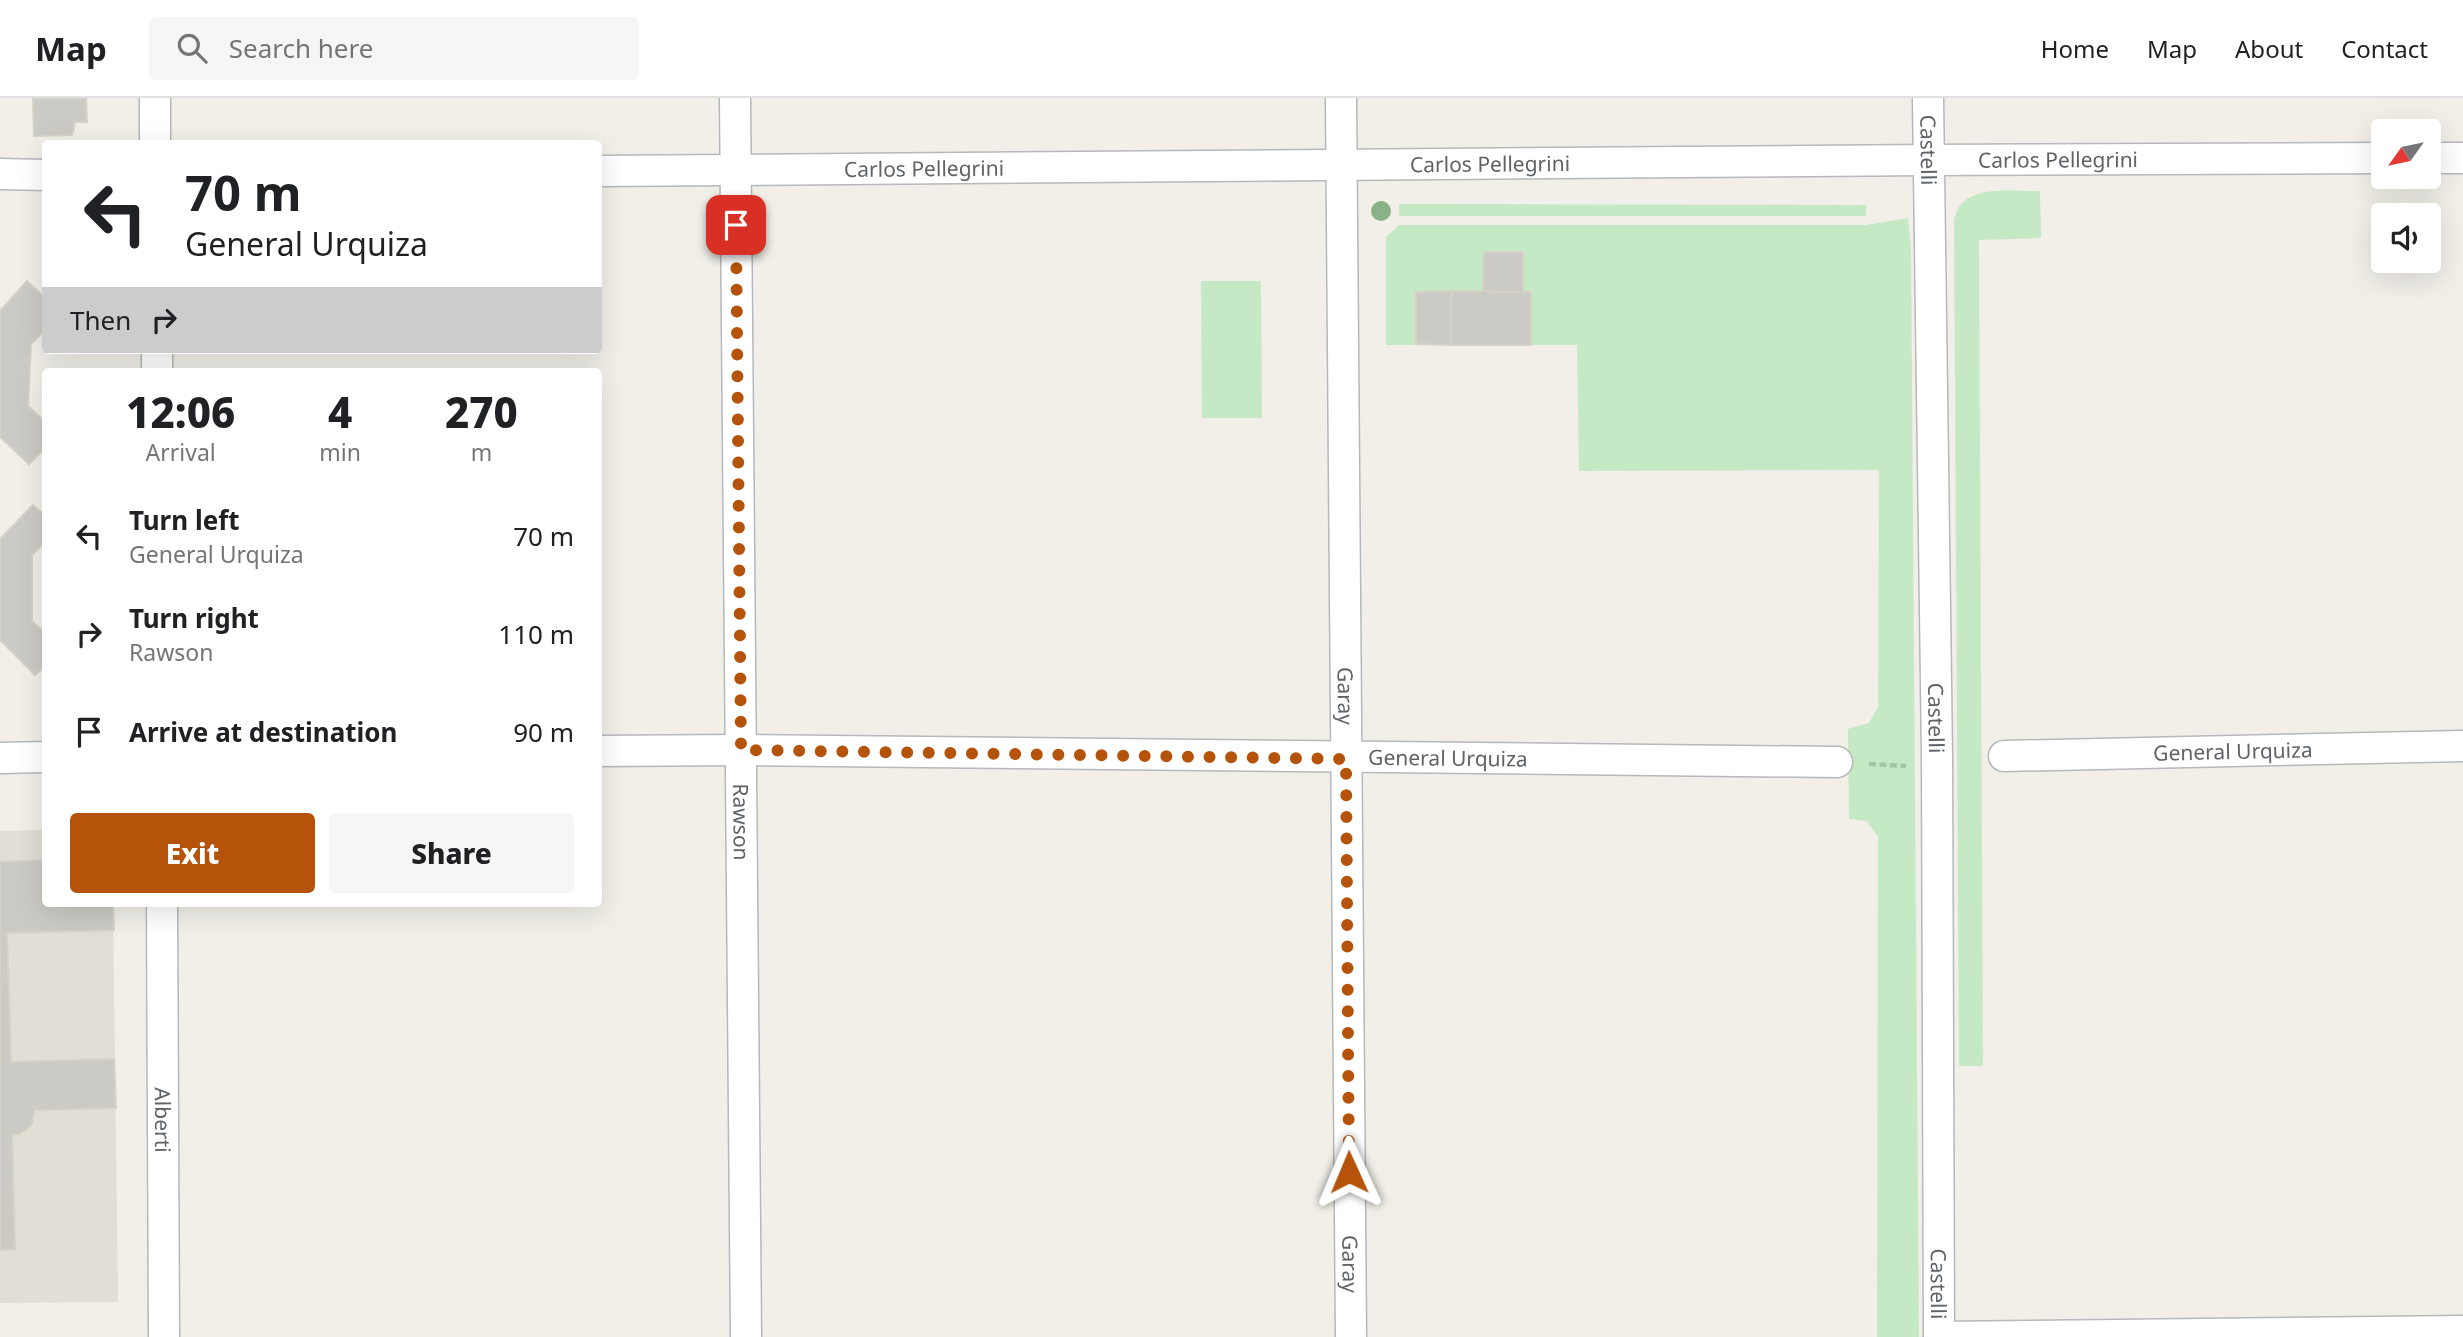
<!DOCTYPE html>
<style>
:root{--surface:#fff;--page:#f6f6f6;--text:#202124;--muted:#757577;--line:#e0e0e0;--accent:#b45309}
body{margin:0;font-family:"Noto Sans",sans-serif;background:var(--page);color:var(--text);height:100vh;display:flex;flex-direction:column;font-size:26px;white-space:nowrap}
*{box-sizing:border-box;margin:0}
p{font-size:23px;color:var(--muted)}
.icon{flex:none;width:38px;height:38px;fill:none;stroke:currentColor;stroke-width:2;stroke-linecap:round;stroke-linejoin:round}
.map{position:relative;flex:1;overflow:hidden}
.panel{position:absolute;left:42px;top:270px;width:560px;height:539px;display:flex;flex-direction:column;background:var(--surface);border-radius:7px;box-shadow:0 7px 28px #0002}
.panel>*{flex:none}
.guide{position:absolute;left:42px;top:42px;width:560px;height:214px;border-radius:7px;box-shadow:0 7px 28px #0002;background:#fff;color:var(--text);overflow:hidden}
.needle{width:46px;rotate:237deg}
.fabs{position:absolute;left:2371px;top:21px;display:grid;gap:14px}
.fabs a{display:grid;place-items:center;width:70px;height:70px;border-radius:7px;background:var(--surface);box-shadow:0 7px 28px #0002;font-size:35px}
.pin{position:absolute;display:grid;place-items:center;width:60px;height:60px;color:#fff;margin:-30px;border-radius:14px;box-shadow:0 4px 10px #0006}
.me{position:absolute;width:77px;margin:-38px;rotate:359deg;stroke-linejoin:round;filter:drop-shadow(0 0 5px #0008)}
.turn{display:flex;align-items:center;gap:24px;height:147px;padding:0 28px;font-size:32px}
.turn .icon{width:91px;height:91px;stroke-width:2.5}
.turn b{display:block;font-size:49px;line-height:60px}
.then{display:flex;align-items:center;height:66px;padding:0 28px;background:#0003;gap:14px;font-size:26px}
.eta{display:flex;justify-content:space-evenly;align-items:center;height:119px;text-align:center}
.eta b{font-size:42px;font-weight:800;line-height:49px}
.cta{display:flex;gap:14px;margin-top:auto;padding:14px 28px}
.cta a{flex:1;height:80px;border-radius:7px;background:var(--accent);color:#fff;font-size:28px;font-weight:800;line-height:80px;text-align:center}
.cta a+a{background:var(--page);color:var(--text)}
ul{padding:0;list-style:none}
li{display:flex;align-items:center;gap:21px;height:98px;padding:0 28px}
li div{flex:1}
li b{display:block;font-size:26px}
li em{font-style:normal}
header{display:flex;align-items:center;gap:42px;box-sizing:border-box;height:98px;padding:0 35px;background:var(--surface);border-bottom:2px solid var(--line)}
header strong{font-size:33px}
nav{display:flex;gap:38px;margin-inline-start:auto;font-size:24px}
.search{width:490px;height:63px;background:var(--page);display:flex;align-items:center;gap:18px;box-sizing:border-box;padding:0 24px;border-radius:7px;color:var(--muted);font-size:26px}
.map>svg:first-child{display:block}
.education{fill:#e1ded6}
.green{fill:#c5e8c5}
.building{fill:#cccac5;stroke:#d6d1c6;stroke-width:2}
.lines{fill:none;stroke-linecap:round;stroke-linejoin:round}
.minor-casing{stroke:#b5b8bc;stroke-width:33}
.path{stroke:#9cc7a9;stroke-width:4.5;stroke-dasharray:7 3.5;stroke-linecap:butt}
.minor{stroke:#fff;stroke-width:30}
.tree{fill:#89b387}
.route{stroke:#b45309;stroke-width:12;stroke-dasharray:0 21.6}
.labels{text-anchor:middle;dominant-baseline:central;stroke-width:6;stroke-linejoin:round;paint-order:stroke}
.street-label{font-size:21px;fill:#5f6368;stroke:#fff}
</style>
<header>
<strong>Map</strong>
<div class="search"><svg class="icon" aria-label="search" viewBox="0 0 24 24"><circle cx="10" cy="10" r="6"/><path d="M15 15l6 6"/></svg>Search here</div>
<nav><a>Home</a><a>Map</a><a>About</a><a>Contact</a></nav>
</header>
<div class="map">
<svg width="2463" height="1239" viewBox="0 0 2463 1239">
<rect width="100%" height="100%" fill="#f1efe8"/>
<!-- education -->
<path class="education" d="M45,732L46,805H113L118,1204L0,1205V733Z"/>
<!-- green -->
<g class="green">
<path d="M2040,93L2041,140L1979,142L1983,968H1959L1954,123C1960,84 2010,94 2040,93Z"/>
<path d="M1399,106L1866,107V118H1399Z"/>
<path d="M1908,120L1911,148L1919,1239H1877L1878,739L1867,723L1849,721L1848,631L1869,625L1878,609L1879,372L1579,373L1577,247H1386V139L1399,127H1866Z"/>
<path d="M1201,183H1261L1262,320H1202Z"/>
</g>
<!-- building -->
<g class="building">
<path d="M33,0H86L87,24H75L72,37L34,38Z"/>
<path d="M1484,154H1523V194H1483Z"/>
<path d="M27,183L46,201V231L31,246L28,308L46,325V349L29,366L0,339V213Z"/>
<path d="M1451,193L1531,194V247H1451Z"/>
<path d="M1451,193V247L1416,246V194Z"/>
<path d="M33,407L46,419V443L32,457V523L46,536V567L35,577L0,542V441Z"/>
<path d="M46,762V805H113L114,832L7,835L11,964L114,961L116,1010L34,1012L32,1026L28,1030L19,1036H12L15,1151L0,1152V764Z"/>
</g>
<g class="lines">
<defs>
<g id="minor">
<path d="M155,0V46"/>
<path id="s1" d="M735,0L746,1239"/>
<path id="s2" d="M1341,0L1351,1239"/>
<path id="s3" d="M1928,0L1937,658L1939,1239"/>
<path d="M2429,60H2463"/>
<path id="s4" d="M598,73L1929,62L2384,60"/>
<path d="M0,76L46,77"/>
<path d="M157,252V273"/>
<path id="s5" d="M598,653L741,652L1837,664"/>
<path id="s6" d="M2004,658L2463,648"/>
<path d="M0,660L46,659"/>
<path id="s7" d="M162,805L164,1239"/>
<path d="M1939,1239L2463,1233"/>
</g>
</defs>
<!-- minor casing -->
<use href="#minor" class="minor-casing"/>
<!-- path -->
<path class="path" d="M1869,666L1906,668"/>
<!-- minor -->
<use href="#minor" class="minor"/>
</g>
<!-- trees -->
<circle class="tree" cx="1381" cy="113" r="10"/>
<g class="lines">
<!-- route -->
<path class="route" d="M736,127L741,652L1346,661L1349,1074"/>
</g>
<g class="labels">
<!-- street labels -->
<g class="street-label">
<text stroke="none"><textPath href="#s3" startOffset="52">Castelli</textPath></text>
<text stroke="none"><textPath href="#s4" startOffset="1460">Carlos Pellegrini</textPath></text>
<text stroke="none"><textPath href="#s4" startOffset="892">Carlos Pellegrini</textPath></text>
<text stroke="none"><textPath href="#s4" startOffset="326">Carlos Pellegrini</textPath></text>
<text stroke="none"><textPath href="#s2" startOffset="598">Garay</textPath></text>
<text stroke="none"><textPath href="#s3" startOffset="620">Castelli</textPath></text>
<text stroke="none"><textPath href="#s6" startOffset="229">General Urquiza</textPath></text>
<text stroke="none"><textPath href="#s5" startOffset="850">General Urquiza</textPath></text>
<text stroke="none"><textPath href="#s1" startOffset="724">Rawson</textPath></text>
<text stroke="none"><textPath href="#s7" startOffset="217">Alberti</textPath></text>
<text stroke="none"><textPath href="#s2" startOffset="1166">Garay</textPath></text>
<text stroke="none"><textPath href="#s3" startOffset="1186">Castelli</textPath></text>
</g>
</g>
</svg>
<div class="fabs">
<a><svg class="needle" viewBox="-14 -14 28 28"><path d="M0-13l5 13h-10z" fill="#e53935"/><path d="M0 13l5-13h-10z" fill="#757577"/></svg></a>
<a><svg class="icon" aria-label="sound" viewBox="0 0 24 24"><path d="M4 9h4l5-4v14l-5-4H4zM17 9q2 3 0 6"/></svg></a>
</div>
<div class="pin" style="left:736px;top:127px;background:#d93025"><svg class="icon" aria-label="arrive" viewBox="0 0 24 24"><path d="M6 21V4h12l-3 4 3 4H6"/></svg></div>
<svg class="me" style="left:1349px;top:1074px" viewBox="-20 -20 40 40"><path d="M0-17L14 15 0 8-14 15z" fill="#b45309" stroke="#fff" stroke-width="4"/></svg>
<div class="guide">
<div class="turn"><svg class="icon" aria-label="left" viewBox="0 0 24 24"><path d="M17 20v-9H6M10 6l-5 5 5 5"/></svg><div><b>70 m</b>General Urquiza</div></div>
<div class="then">Then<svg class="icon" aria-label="right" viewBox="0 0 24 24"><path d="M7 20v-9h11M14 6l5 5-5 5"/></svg></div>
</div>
<section class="panel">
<div class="eta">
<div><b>12:06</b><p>Arrival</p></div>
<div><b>4</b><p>min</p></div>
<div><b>270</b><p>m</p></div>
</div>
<ul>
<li><svg class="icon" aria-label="left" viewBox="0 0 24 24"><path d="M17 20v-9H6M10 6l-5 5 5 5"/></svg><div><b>Turn left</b><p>General Urquiza</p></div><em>70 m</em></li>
<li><svg class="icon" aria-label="right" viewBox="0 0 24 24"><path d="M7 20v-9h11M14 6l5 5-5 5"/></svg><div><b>Turn right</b><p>Rawson</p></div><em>110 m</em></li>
<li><svg class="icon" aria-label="arrive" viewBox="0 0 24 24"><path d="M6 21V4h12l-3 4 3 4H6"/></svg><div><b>Arrive at destination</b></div><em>90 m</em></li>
</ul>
<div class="cta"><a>Exit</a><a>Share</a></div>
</section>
</div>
